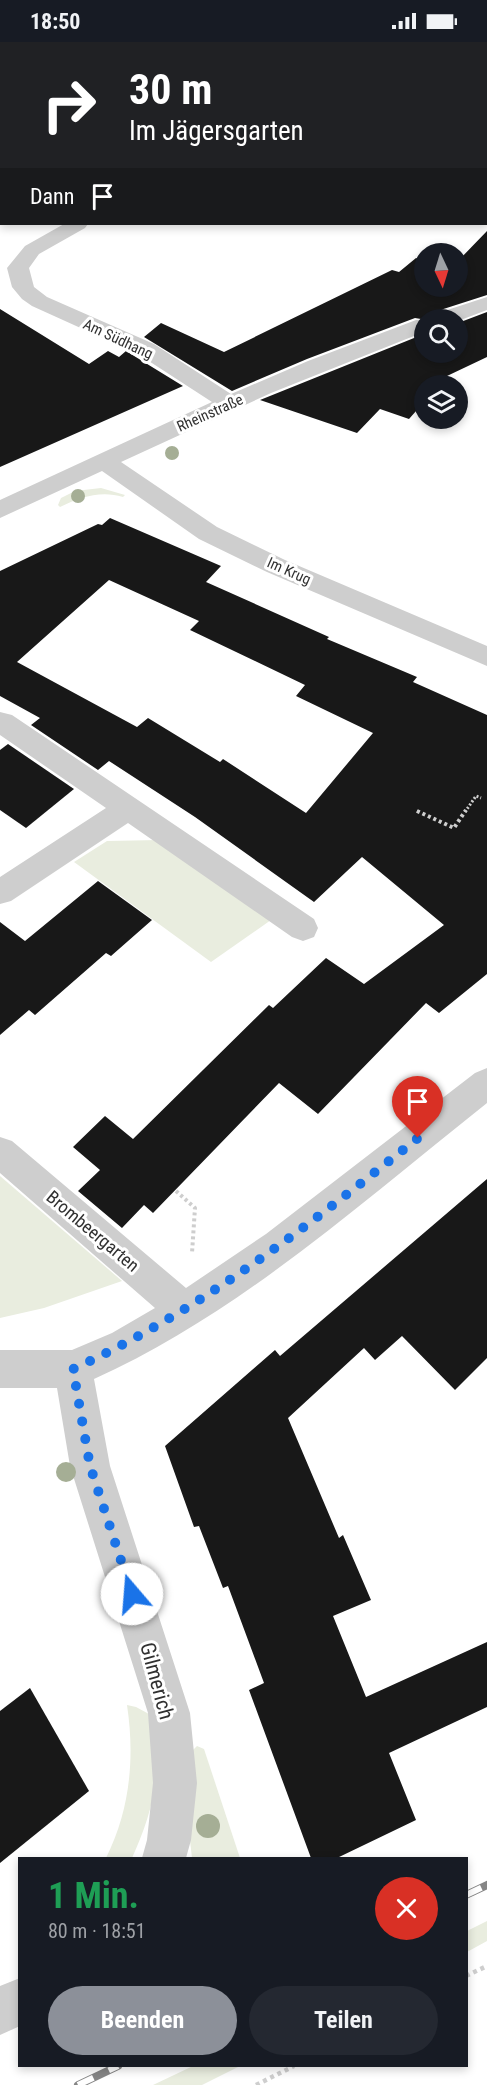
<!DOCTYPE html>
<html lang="de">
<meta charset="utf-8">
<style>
:root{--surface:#171b24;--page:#242831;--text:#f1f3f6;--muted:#9ea1a6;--accent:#8c9099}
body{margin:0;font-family:"Roboto Condensed",sans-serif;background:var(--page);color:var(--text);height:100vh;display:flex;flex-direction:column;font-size:22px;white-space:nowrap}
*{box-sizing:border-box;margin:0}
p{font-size:20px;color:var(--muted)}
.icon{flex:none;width:33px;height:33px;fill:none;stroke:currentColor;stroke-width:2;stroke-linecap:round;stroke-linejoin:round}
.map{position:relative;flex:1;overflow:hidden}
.details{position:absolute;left:18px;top:1815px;width:450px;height:210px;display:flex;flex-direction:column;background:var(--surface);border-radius:0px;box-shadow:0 3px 9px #0003}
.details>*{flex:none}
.banner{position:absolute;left:0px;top:0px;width:488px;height:183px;box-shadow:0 3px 9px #0003;background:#202124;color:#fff;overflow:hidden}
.needle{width:39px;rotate:176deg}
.controls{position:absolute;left:414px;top:201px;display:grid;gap:12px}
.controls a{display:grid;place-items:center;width:54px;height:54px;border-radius:50%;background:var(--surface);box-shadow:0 3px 9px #0003;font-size:30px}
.pin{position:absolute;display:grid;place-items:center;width:51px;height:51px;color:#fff;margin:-62px -26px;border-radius:50% 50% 50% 0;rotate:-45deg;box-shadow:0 0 6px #0007}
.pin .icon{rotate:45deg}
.me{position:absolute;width:66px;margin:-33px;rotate:342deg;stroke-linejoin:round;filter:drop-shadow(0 0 4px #0008)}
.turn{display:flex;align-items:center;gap:21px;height:126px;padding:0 30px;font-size:27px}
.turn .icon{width:78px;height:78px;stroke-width:2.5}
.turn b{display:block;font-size:42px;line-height:51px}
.then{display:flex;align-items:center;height:57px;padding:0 30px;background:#0003;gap:12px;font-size:22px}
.round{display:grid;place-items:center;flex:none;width:63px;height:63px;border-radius:32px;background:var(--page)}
.summary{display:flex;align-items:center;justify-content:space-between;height:102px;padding:0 30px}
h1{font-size:36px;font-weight:700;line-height:45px;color:#1e9e55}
.action{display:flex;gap:12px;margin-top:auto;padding:12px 30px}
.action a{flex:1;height:69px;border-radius:36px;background:var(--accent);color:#fff;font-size:24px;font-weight:700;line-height:69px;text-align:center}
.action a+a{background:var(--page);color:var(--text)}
.status{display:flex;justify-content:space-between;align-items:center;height:42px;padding:0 30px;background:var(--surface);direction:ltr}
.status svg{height:16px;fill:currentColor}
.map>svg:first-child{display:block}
.green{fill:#e9eddf}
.building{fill:#181818;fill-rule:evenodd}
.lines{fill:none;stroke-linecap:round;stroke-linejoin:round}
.path-far2{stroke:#cecece;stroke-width:3;stroke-dasharray:2 2;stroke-linecap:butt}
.path-far1{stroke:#cecece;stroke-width:4;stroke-dasharray:3 3;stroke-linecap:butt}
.path{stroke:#cecece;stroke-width:4.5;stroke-dasharray:4 4;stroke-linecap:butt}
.minor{fill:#cecece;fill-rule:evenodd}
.rail-casing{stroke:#868686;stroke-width:8}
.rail{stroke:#fff;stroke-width:6;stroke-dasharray:17;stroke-linecap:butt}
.tree{fill:#a5ae95}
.route{stroke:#1a73e8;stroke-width:10;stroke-dasharray:0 18}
.labels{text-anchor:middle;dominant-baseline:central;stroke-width:6;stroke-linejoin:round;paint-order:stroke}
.far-street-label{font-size:15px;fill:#313131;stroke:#fff}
.street-label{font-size:18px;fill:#313131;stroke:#fff}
.near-street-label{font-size:21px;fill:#313131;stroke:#fff}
</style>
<div class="status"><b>18:50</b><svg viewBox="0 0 49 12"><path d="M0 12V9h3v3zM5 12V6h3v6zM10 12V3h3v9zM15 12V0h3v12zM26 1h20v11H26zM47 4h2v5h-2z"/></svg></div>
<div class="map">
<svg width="487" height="2043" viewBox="0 0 487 2043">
<rect width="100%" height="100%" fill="#fff"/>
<!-- green -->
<g class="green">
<path d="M101,446L125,453L123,455C101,448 80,455 60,465L58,463L61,456L75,449Z"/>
<path d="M159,798L271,878L211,920L74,820L107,799Z"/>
<path d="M0,1134L122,1239L44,1266L0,1276Z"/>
<path d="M127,1663L136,1665L149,1672C151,1689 157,1708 156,1724C156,1757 145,1787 132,1816H106C130,1768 135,1716 127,1663Z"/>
<path d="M197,1704L204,1707L240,1816H192L189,1790L193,1708Z"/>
<path d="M487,1879V1899L467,1910V1889Z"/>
<path d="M193,2024H240L202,2043H153Z"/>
</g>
<!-- building -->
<g class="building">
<path d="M487,189V253L431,271L427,278L415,276L307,317L232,349L144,295L161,281L224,310L392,228L399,230L416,216L424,219V244H458V219Z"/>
<path d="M0,267L89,322L108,309L119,315L126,309L183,344L0,425Z"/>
<path d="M487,270V315L447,334L439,344H424V360L409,377L380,367L357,391L260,358L424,292V310H458V281Z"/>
<path d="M110,476L221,524L206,540L329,595L327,597L417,635L413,640L487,673V932L439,971L426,961L318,1072L279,1041L153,1171L144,1163L122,1186L78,1149L100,1128L73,1105L105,1074L133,1097L269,963L273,966L326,916L364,942L444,883L362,815L314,860L195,775L109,719L98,728L31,683L40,676L0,654V529L98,482L102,483ZM109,538L199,579L190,588L305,643L296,654L373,691L306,771L223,717L220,720L148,676L137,685L17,620Z"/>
<path d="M8,702L74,747L26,786L0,768V708Z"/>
<path d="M98,839L152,878L111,914L106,911L35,973L29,968L0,993V880L25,899Z"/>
<path d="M487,1137V1316L455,1348L402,1294L375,1318L364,1306L288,1376L339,1496L343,1493L371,1558L333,1574L366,1655L487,1600V1665L389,1711L416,1778L337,1816H311L249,1648L264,1641L228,1544L223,1546L199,1484L194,1485L165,1404L275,1308L280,1314Z"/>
<path d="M30,1646L89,1749L0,1821V1669Z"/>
</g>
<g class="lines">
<!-- path-far2 -->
<g class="path-far2">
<path d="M417,769L419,770"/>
<path d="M465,770L476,754L481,756"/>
</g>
<!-- path-far1 -->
<g class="path-far1">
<path d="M417,769L454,786L466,768"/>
<path d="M176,1149L195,1166L192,1211"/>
</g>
<!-- path -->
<g class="path">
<path d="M466,1934L487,1924"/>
<path d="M256,2043L294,2024"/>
</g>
<!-- minor -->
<g class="minor">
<path d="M479,0H487V7L486,2H478Z"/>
<path d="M64,182H88L85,186L39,212L29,226L34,245L47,255L154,302L231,352L308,319L416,278H428H424V290L271,351L121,420L217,485L285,518L487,604V624L267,530L199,497L102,429L0,476V458L212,360L138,312L32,264L22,257L12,245L7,226L25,204Z"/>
<path d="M487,255V268L458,279L429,278L432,273Z"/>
<path d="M0,670L12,673L314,877L318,886L314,895L303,899L292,895L128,781L11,859L0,862V835L106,766L0,693Z"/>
<path d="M487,1026V1061C362,1160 240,1271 94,1337L110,1424L190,1671L197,1741L191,1798L186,1816H142L147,1798L153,1741L148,1671L70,1424L57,1346H0V1308H72L112,1291L155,1266L0,1131V1095L12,1099L186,1246L266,1192L475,1031Z"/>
<path d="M20,1936V1984L0,1993V1944Z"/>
</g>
<defs>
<g id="rail">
<path d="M466,1853L487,1843"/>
<path d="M78,2043L118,2024"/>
</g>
</defs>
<!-- rail casing -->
<use href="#rail" class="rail-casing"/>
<!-- rail -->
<use href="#rail" class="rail"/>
</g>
<!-- trees -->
<g class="tree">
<circle cx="172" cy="411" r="7"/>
<circle cx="78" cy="454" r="7"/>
<circle cx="66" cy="1430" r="10"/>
<circle cx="208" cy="1784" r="12"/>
</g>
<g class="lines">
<!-- route -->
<path class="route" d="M132,1552L90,1424L73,1327C200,1269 309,1183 418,1096"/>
</g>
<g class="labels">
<!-- far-street labels -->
<g class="far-street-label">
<text transform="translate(118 297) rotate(25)">Am Südhang</text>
<text transform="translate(210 371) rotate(-24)">Rheinstraße</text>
<text transform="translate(289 529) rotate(24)">Im Krug</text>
</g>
<!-- street labels -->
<g class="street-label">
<text transform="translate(93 1189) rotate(40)">Brombeergarten</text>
</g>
<!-- near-street labels -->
<g class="near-street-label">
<text transform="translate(157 1639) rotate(75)">Gilmerich</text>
</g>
</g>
</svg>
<div class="controls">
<a><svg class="needle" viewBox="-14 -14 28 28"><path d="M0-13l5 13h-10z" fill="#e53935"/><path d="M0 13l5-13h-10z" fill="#9ea1a6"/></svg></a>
<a><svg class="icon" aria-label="search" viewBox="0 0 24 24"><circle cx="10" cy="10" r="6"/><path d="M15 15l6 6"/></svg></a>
<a><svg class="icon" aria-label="layers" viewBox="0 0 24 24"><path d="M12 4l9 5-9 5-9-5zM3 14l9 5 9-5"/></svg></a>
</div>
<div class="pin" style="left:418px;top:1096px;background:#d93025"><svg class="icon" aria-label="arrive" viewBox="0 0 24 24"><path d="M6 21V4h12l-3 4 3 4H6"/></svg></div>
<svg class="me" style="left:132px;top:1552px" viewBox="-20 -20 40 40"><circle r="19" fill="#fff"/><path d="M0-13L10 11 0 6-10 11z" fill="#1a73e8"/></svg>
<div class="banner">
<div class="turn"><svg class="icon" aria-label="right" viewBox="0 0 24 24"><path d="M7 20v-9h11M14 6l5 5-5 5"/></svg><div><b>30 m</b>Im Jägersgarten</div></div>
<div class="then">Dann<svg class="icon" aria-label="arrive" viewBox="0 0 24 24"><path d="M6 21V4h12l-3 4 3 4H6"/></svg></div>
</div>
<section class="details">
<div class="summary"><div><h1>1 Min.</h1><p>80 m · 18:51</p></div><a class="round" style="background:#d93025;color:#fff"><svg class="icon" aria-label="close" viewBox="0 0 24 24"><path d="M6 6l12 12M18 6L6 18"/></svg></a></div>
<div class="action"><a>Beenden</a><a>Teilen</a></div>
</section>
</div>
